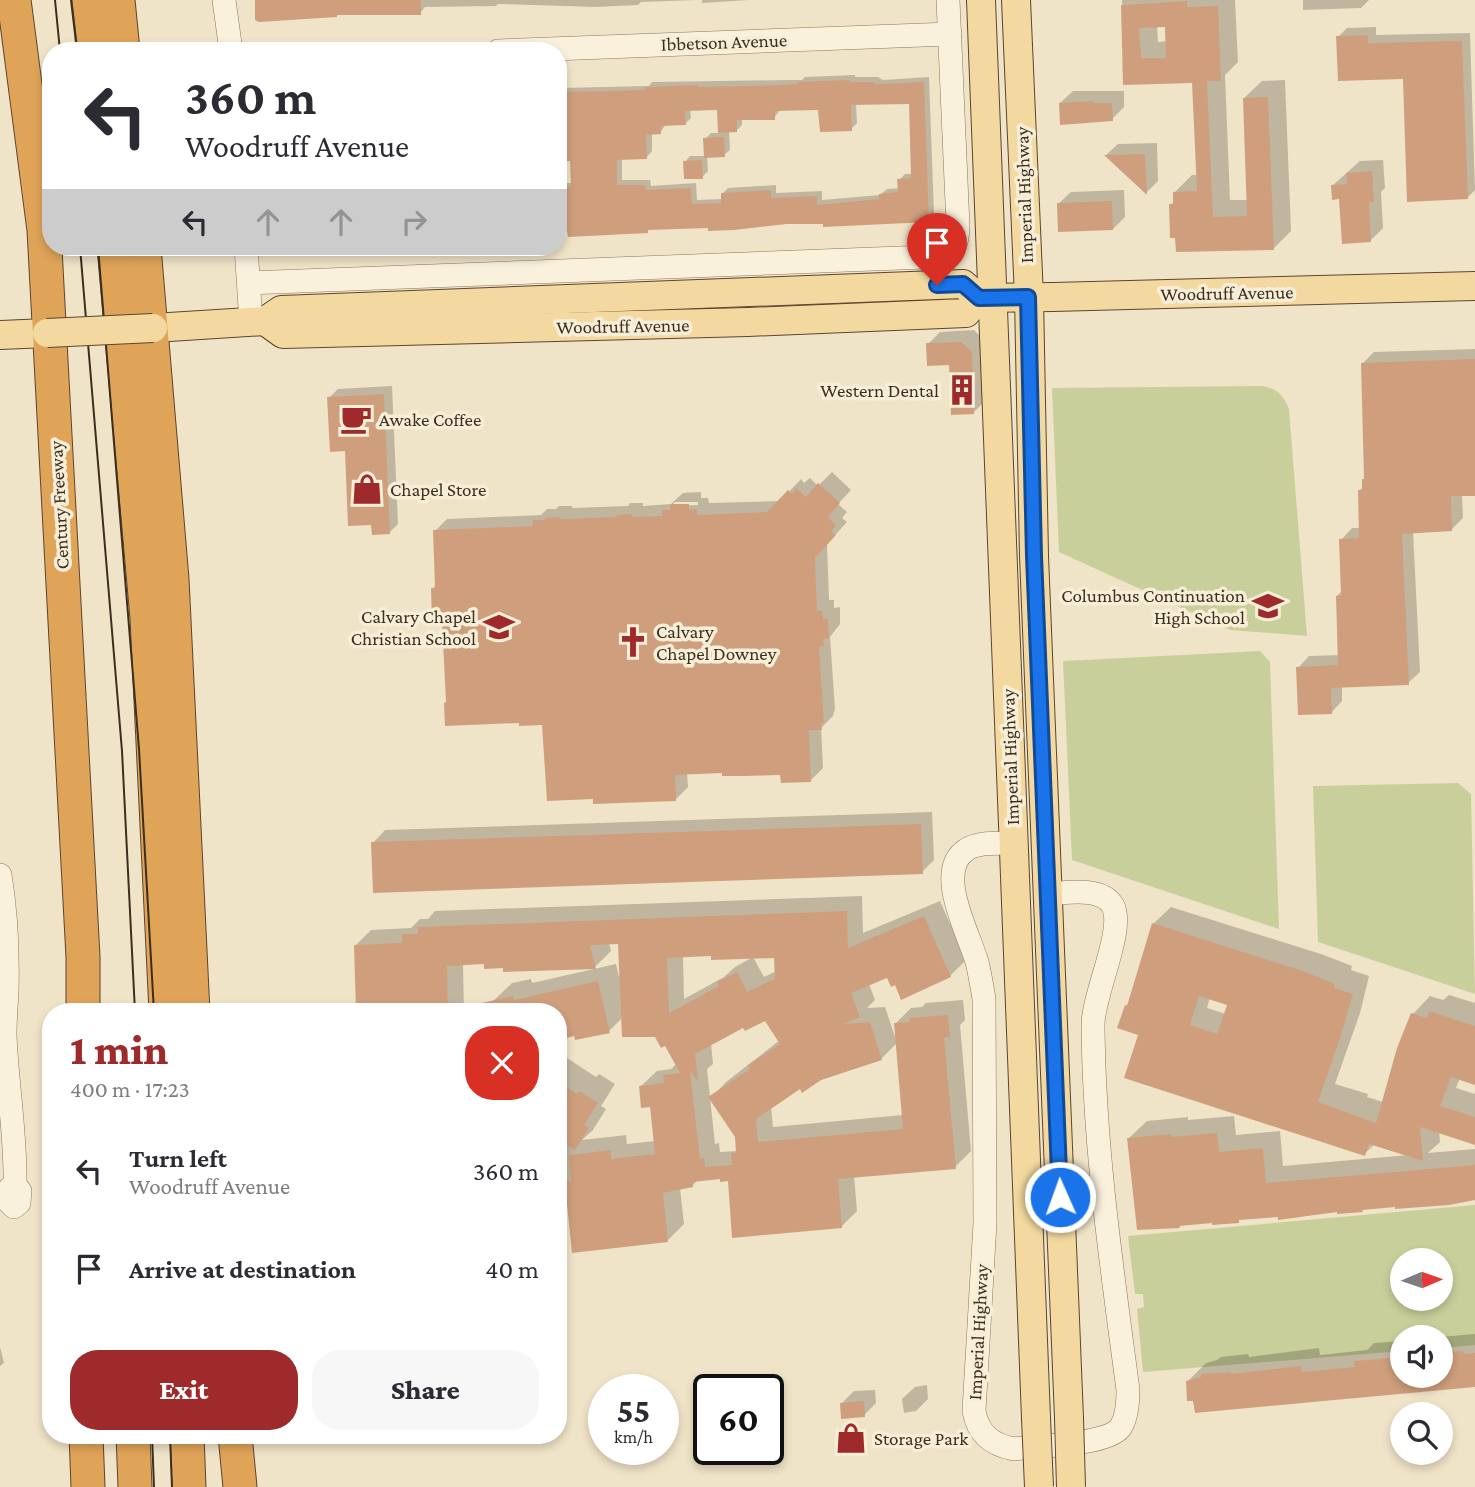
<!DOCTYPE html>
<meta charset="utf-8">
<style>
:root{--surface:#fff;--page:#f7f7f7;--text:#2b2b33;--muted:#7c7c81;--accent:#9e2a2b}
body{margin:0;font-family:"Crimson Pro",serif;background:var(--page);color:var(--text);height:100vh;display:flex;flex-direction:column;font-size:26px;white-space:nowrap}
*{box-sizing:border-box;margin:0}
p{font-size:23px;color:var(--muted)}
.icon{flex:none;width:38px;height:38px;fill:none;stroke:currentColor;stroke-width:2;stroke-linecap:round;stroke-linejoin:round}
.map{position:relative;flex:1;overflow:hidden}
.side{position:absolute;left:42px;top:1003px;width:525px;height:441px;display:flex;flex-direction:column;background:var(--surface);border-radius:28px;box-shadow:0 4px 10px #0003}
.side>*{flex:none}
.hud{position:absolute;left:42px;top:42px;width:525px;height:214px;border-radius:28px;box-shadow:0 4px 10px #0003;background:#fff;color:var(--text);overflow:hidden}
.needle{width:46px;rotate:88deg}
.buttons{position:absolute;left:1390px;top:1248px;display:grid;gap:14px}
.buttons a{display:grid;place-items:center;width:63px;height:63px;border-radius:50%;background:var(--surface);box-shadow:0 4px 10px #0003;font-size:35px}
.speed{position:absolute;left:588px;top:1374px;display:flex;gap:14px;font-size:35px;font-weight:700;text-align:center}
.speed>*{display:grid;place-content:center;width:91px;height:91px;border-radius:50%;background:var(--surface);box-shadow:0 4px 10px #0003;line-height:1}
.speed small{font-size:18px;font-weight:400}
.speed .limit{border:4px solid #111;border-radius:10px;background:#fff;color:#111}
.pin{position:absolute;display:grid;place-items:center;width:60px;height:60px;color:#fff;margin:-72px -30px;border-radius:50% 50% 50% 0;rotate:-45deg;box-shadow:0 0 7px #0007}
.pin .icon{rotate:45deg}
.me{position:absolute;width:77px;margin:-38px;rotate:358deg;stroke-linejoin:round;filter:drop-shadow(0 0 5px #0008)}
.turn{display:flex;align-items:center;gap:24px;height:147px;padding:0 28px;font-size:32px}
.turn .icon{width:91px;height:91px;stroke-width:2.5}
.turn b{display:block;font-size:49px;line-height:60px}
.lanes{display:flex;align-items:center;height:66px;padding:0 28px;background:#0003;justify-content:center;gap:35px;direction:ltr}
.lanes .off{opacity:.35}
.round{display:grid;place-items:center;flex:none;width:74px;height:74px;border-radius:28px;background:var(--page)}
.summary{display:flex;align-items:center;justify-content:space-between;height:119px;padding:0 28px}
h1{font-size:42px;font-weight:800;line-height:52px;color:var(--accent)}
.button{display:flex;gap:14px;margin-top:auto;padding:14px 28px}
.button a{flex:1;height:80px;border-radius:28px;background:var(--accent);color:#fff;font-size:28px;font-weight:800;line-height:80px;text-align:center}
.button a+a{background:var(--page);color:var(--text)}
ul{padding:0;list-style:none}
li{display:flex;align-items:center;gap:21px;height:98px;padding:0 28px}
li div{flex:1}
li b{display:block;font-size:26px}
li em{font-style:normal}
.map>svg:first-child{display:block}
.green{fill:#c9cf9b;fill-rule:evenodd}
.shadow{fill:#0003;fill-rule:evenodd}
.building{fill:#cf9f7d;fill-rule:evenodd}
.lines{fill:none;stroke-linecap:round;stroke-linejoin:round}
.minor-casing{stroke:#8d765c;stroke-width:24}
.major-casing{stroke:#5b4430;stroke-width:30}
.highway-casing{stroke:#5b4430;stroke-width:35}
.minor{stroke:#faf1dc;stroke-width:23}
.major{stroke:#f3d9a0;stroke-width:28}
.highway{stroke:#e0a458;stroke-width:33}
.tram{stroke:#3d2e20;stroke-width:2}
.major-bridge-casing{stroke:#5b4430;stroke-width:30;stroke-linecap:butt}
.major-bridge{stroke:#f3d9a0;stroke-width:28}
.route-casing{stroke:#114b97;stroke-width:18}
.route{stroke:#1a73e8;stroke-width:12}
.labels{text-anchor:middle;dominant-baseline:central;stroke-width:7;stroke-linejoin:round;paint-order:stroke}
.street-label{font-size:19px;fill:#3d2e20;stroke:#f7eed8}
.poi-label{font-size:19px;fill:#3d2e20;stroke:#f7eed8;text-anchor:start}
</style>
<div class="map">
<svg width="1475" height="1487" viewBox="0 0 1475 1487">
<rect width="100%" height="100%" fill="#f0e4c8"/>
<!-- green -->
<g class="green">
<path d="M1262,386C1277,389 1283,394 1289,409L1307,636L1230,630L1059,552L1052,388Z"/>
<path d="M1260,651L1270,662L1279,929L1072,860L1063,661Z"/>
<path d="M1458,783L1471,794L1475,994L1318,942L1313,786Z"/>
<path d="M1475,1205V1345L1440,1348V1337H1402V1351L1143,1372L1137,1309L1144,1307L1143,1294H1135L1128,1236ZM1402,1260H1440V1298H1402Z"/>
</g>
<!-- shadow -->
<g class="shadow">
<path d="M255,0H697L641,2L638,5L596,7L498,4L496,6L425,7L420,13H339L337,16Z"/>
<path d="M702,0H749L702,3Z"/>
<path d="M1122,0H1235L1238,62L1225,75L1230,200H1248L1244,98L1262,81L1285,80L1291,231L1273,249L1171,205L1175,201L1174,193L1192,175H1198L1194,81L1125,83ZM1157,25H1167V41L1158,42Z"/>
<path d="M1303,0H1369L1361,8L1303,10Z"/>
<path d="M1376,27V35L1470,33L1475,190L1467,198L1405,77L1338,37L1347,28Z"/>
<path d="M855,75V77H878L883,80L929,77L934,214L928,220L650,228L647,231H558V187L562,183H573L572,159L558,160V88L649,86L652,82L789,80H802L805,77ZM911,102L913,174H905L899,180L900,188L887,189L880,195L822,200V191L776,193V185L728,188L722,194L723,199L697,200L696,183L651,186L650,180H622V158L647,157L652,151V133H660L666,124H685L691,118L690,109L719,108L720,133H711L705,139V156H690L685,162L702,177L708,171L707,156L724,155L730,150L729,131H736L742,125V119L774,118L780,110L820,108L851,129L857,123L856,103Z"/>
<path d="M1073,91H1124V107L1112,119L1060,103Z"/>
<path d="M1157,143L1158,181L1147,192L1106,155L1118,144Z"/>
<path d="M1383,160L1385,188L1381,192L1383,228L1371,240L1333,185L1360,161Z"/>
<path d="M1124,190L1125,217L1113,229L1058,204L1071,192Z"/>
<path d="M974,330L983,339L986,400L974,412L951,363L928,344L940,332Z"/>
<path d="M1475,349V494H1462L1463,518L1451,530L1413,531L1420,672L1408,683L1342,686V701L1331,713L1298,668L1309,656L1340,655L1337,596L1342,591L1341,540L1352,528H1360L1359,491L1364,486L1366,477L1362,364L1374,352Z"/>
<path d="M392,386L398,524L389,533L373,523L329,398L338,389Z"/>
<path d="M832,472L851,490L838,504L847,512L842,518L847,522L827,544L829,600H834V608L840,607V624L830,637L835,709L833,716L821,728L823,768L811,780L782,773H687L688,787L676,799L544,723L520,721L448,701L444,620L432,589L437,584L435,531L447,519L541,515L547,509H556L559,506H572V508L628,506L630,503H643V506L671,504L683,493L701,492V498H708L709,503L780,501L801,479L804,483L810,478L818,486ZM675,502H698V505L671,506Z"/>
<path d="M932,812L934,860L922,872L373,843L385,830Z"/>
<path d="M862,896L863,933L940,901L966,960L950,976L896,983L888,976L869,984L875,1000L867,1008L885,1007L895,1037V1024L911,1008L922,1007L926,1003L963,1000L965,1020L960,1025L971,1151L955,1167L854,1176L857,1211L841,1227L721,1177L698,1180L693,1185L680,1188L684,1224L668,1240L569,1202L558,1203V1143L565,1142L558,1137V1048L567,1053L564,1056L596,1077L599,1074L615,1084L601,1106L606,1109L593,1130L582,1140L626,1135L627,1144L655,1141L652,1105L641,1086L657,1071L671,1069L677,1063L666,1043L623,1017L609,1031L558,1012L493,1001L512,983L531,979L532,983L616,964L619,977H621L620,942L609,943L611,951L593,969L463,963L464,1012H358L356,945L371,930L411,928L420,919H428L435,911ZM713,954L776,956V971L764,977L753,957L735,967L724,977L684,999L683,955ZM765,1019L780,1040L726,1082L711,1098L736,1136L737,1151L720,1152L719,1143L715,1144L707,1069L713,1064L711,1043L744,1026ZM897,1043L903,1115L773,1127L771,1106L800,1087L881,1059Z"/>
<path d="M1171,907L1321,954L1352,966L1351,970L1369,976L1360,1013L1335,1084L1368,1094L1367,1097L1383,1102L1413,1014L1430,996L1443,1000L1449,995L1475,1003V1083L1460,1078L1456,1088L1475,1094V1143L1439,1131L1440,1142L1428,1153L1475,1149V1198L1364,1208L1362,1210L1182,1224L1179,1227L1129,1138L1147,1121L1188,1117V1120L1234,1116L1236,1135L1280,1131L1283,1166L1409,1155L1375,1144L1364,1154L1140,1034L1126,1006L1130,1002L1153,924ZM1210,997L1230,1004L1226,1014L1207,1008Z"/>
<path d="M1475,1334V1385L1188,1381L1206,1363L1217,1360L1221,1357L1248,1354L1249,1357L1319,1348L1320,1355L1367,1350L1374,1343L1402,1341V1376H1440V1337Z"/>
<path d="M0,1347L4,1363L0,1366Z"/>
<path d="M927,1385L928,1399L916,1411L904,1413L902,1399L915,1387Z"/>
<path d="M875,1390L876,1403L864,1415L842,1403L854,1391Z"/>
</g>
<!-- building -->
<g class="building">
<path d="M255,0H421V15H337V17L259,22L255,20Z"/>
<path d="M1187,1V7L1218,6L1221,81H1207L1213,217L1247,216L1243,98L1268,97L1274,250L1176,252L1175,238H1170L1169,204H1173V192L1197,191L1192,83L1123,85L1121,5ZM1165,27L1166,58H1141L1139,28Z"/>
<path d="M1368,35V43L1462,41L1468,199L1407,202L1403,79L1338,81L1336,36Z"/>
<path d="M850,80V82H872L877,84L924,82L929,222L823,227V224H786L734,230L708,231V228L648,230V233L568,237L567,231H558V188L571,187L570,161L558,162L559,92L645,90V87L698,85V87L782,85L798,84L797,82ZM909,104L911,178L897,179L898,192L879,194V199L817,205V196L771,198V190L721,193V203L692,204L691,188L646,190L645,185H617V160L647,159L646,135L661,134V126L686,125L685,111L717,110L718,133L737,132V120H775V111L818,110L820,132L852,131L851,105Z"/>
<path d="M1094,101V103H1112L1113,121L1060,125L1059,103Z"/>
<path d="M724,137L725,157L704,158L703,138Z"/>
<path d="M1145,154L1147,195L1104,155Z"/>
<path d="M702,160L703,179H684L683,161Z"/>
<path d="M1372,171L1374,202H1369L1371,242L1342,244L1339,199L1332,200L1331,185L1347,184L1346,173Z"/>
<path d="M1112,201L1113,230L1058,232L1057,203Z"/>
<path d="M961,342L972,352L974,414L951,415L949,365L927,366L926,343Z"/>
<path d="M1475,359V496H1451L1452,531L1402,534L1409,685L1331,688L1332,714L1298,715L1296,667L1338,665L1336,596L1341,595L1339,539L1359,538L1358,490H1362V479H1364L1361,363Z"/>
<path d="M384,394L390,534L372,535L371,525L348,526L345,451L330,452L327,397Z"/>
<path d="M818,483L840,503L828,517L836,525L831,531L836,535L815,558L817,611H822L823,619H828L829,638L823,639L824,646L819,647L824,723H821L822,730H809L811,782L781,783L780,775L744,776H722V773L675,775L676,801L593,804V799L547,801L542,725L519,726V723L445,726L444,703L446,702L442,622L432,623L431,588H435L433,530L533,526V520H545V518L560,517L561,519L617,517L616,515L632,514V517L662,516V510H670V504H689V510L697,509V515L767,512L788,490L792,494L796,488L806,497Z"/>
<path d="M921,824L923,874L373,893L371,842Z"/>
<path d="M847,911L848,948L924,916L951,977L901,1000L895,985L891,987L887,978L851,993L860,1017L844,1024L870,1022L882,1060L821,1080L802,1093L800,1089L756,1119L758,1142L903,1129L894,1023L910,1022L909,1018L948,1015L950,1037L944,1038L956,1169L838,1179L842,1228L732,1238L728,1181L720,1182V1179L693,1182V1187L663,1193L668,1242L572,1253L567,1204L558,1205V1183L571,1181L569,1155L611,1150V1159L655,1154L650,1107L641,1108L639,1086L664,1083L663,1075L680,1073L665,1046L661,1048L655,1037H622L618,944L590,945L596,969L503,972V968L484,969V964L447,966L448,1012H356L354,945L402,943V934H418V927ZM711,956V960L774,958L775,979L747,992L737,972L717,982L719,986L669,1013L667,958ZM765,1021L780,1044L748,1065L750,1069L708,1097L735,1137L736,1153H731L732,1165L705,1167L704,1158L700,1159L690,1071L698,1081L695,1054L743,1028L745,1031Z"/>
<path d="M1152,923L1303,971L1335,984L1334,988L1353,994L1342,1032L1318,1102L1376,1123L1397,1048L1411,1013L1427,1018L1429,1011L1475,1026V1085L1451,1077L1440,1106L1475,1117V1145L1420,1127L1423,1161L1369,1144L1365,1156L1124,1078L1138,1035L1117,1028L1125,1005L1127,1006ZM1199,996L1227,1005L1217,1034L1190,1025Z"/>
<path d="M598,981L610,1033L575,1040L574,1036L558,1040V1012H469L468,1006L513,996L514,1000Z"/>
<path d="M558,1082L577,1094L579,1091L598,1103L584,1125L589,1128L575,1150L558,1140Z"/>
<path d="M1217,1133L1219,1152L1263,1148L1266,1183L1475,1165V1200L1449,1205L1395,1209V1207L1362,1210L1363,1212L1337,1214V1212L1278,1220V1217L1239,1220V1223L1212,1225V1223L1179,1226L1180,1228L1137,1230L1127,1138L1171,1134V1137Z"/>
<path d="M1463,1351L1464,1354L1475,1353V1387L1195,1413L1193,1401H1187L1186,1381L1201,1377V1374L1231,1372V1374L1301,1366L1302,1372L1355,1367L1354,1361L1402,1357V1376H1440L1442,1353Z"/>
<path d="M864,1401L865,1417L841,1419L840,1403Z"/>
</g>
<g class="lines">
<defs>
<g id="minor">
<path d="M224,0L231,51"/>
<path d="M498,51L950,34"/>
<path d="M246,247L251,322"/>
<path d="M249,283L926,257C951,255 957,252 958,226L948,0"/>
<path d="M1014,843C998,844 979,841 966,850C934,871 969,934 977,962C980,974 982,987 984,999L985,1223L974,1411C978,1434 992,1445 1014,1449C1037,1446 1106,1445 1120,1428C1127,1418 1128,1402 1128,1390C1112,1269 1094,1148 1093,1025C1093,994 1125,930 1113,906C1102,886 1066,893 1048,894"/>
<path d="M0,875C6,911 8,956 7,993C6,1007 5,1021 5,1035C7,1085 16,1135 15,1185L20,1191L19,1203L14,1207L8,1201L10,1188L15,1185"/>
</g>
<g id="major">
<path d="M981,0L1036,1418"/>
<path d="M1016,0L1029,297L1034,556L1069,1418"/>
<path d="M265,321L283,334L748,322L966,313L979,298L1053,297L1475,286"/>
<path d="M153,328L265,321L281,310L963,284L979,298"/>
<path d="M0,335L47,333"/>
</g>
<g id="highway">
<path d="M14,0L44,230L83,957V1012"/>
<path d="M89,0L95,51"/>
<path d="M118,0L123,51"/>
<path d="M114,247L147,618L166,1012"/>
<path d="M144,247L172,579L193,1012"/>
<path d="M86,1435L88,1487"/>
<path d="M133,1435L135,1487"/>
<path d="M187,1435L189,1487"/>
<path d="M235,1435L240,1487"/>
</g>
</defs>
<!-- minor casing -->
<use href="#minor" class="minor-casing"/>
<!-- major casing -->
<use href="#major" class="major-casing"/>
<!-- highway casing -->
<use href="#highway" class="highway-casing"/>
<!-- minor -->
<use href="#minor" class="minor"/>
<!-- major -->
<use href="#major" class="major"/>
<!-- highway -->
<use href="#highway" class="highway"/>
<!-- tram -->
<g class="tram">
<path d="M55,0L60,51"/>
<path d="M71,0L77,51"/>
<path d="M80,247L122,751L135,1012"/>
<path d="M98,247L139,749L154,1012"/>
<path d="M152,1435L154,1487"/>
<path d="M170,1435L172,1487"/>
</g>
<defs>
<g id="major-bridge">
<path d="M47,333L153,328"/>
<path d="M1036,1418L1039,1487"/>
<path d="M1069,1418L1071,1487"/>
</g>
</defs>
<!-- major-bridge casing -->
<use href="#major-bridge" class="major-bridge-casing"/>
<!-- major-bridge -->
<use href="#major-bridge" class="major-bridge"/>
</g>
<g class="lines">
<defs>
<path id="route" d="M937,285L963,284L979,298L1028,297L1034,556L1060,1197"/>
</defs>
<!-- route casing -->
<use href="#route" class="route-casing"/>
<!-- route -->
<use href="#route" class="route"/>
</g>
<!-- icons -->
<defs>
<symbol id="building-bare" viewBox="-9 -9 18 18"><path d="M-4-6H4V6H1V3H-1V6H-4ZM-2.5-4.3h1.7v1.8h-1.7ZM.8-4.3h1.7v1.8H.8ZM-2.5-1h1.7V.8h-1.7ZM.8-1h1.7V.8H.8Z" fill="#9e2a2b" stroke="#f7eed8" stroke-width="2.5" paint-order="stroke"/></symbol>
<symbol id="cafe-bare" viewBox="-9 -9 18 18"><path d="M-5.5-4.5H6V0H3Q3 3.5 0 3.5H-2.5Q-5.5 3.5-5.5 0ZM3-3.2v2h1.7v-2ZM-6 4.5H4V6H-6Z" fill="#9e2a2b" stroke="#f7eed8" stroke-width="2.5" paint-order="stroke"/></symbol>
<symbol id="shop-bare" viewBox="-9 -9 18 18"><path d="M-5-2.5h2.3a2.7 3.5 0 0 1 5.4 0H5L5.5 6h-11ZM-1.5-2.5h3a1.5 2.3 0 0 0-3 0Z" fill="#9e2a2b" stroke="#f7eed8" stroke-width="2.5" paint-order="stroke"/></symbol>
<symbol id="school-bare" viewBox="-9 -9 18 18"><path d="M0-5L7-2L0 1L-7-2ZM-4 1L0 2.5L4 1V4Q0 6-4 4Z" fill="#9e2a2b" stroke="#f7eed8" stroke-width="2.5" paint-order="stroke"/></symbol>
<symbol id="church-bare" viewBox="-9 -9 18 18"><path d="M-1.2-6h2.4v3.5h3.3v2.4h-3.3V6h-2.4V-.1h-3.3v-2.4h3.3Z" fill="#9e2a2b" stroke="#f7eed8" stroke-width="2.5" paint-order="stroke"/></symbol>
</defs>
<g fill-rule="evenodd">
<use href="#building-bare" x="940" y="368" width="44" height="44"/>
<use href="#cafe-bare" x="334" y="397" width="44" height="44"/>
<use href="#shop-bare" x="345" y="467" width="44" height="44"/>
<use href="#school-bare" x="1246" y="584" width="44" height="44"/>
<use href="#school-bare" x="477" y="605" width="44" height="44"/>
<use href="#church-bare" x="611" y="620" width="44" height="44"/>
<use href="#shop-bare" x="829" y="1416" width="44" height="44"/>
</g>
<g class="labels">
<!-- street labels -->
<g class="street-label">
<text transform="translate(724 42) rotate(-2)">Ibbetson Avenue</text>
<text transform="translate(1024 195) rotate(-92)">Imperial Highway</text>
<text transform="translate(1227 293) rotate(-1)">Woodruff Avenue</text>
<text transform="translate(623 326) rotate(-1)">Woodruff Avenue</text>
<text transform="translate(59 505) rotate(-93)">Century Freeway</text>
<text transform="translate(1010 757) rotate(-92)">Imperial Highway</text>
<text transform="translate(978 1332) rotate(-87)">Imperial Highway</text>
</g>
<!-- poi labels -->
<g class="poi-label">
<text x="939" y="390" text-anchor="end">Western Dental</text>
<text x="379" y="419">Awake Coffee</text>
<text x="390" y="489">Chapel Store</text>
<text x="1245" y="595" text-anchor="end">Columbus Continuation<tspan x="1245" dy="22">High School</tspan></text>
<text x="476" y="616" text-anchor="end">Calvary Chapel<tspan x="476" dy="22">Christian School</tspan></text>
<text x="656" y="631">Calvary<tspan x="656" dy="22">Chapel Downey</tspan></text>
<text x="874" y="1438">Storage Park</text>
</g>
</g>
</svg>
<div class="buttons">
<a><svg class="needle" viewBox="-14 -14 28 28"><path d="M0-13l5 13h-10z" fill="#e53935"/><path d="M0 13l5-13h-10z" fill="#7c7c81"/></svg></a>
<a><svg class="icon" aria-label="sound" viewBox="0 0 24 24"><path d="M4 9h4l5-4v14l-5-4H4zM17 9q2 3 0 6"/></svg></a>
<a><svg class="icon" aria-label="search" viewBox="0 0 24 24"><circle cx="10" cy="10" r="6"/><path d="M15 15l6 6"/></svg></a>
</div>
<div class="speed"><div>55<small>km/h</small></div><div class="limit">60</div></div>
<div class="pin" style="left:937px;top:285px;background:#d93025"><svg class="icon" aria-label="arrive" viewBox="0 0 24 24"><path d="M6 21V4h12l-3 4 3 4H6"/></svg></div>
<svg class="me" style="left:1060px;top:1197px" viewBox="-20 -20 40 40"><circle r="17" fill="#1a73e8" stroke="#fff" stroke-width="3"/><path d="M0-11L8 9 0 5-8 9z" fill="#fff"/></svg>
<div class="hud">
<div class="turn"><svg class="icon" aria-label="left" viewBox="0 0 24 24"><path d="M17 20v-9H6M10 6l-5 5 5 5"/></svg><div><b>360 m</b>Woodruff Avenue</div></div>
<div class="lanes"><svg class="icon" aria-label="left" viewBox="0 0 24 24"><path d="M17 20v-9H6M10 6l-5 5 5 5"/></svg><svg class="icon off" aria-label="ahead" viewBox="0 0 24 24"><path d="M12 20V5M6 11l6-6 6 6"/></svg><svg class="icon off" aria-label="ahead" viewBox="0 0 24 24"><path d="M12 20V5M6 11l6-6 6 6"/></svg><svg class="icon off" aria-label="right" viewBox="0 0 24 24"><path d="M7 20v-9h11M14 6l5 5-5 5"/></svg></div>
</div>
<section class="side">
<div class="summary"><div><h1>1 min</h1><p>400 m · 17:23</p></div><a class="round" style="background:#d93025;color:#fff"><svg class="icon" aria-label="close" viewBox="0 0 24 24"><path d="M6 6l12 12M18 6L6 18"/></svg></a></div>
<ul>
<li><svg class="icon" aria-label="left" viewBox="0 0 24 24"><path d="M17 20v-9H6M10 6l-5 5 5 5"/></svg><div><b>Turn left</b><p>Woodruff Avenue</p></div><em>360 m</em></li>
<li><svg class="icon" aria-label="arrive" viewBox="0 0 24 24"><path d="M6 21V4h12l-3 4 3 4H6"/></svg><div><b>Arrive at destination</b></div><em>40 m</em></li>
</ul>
<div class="button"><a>Exit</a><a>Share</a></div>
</section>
</div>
